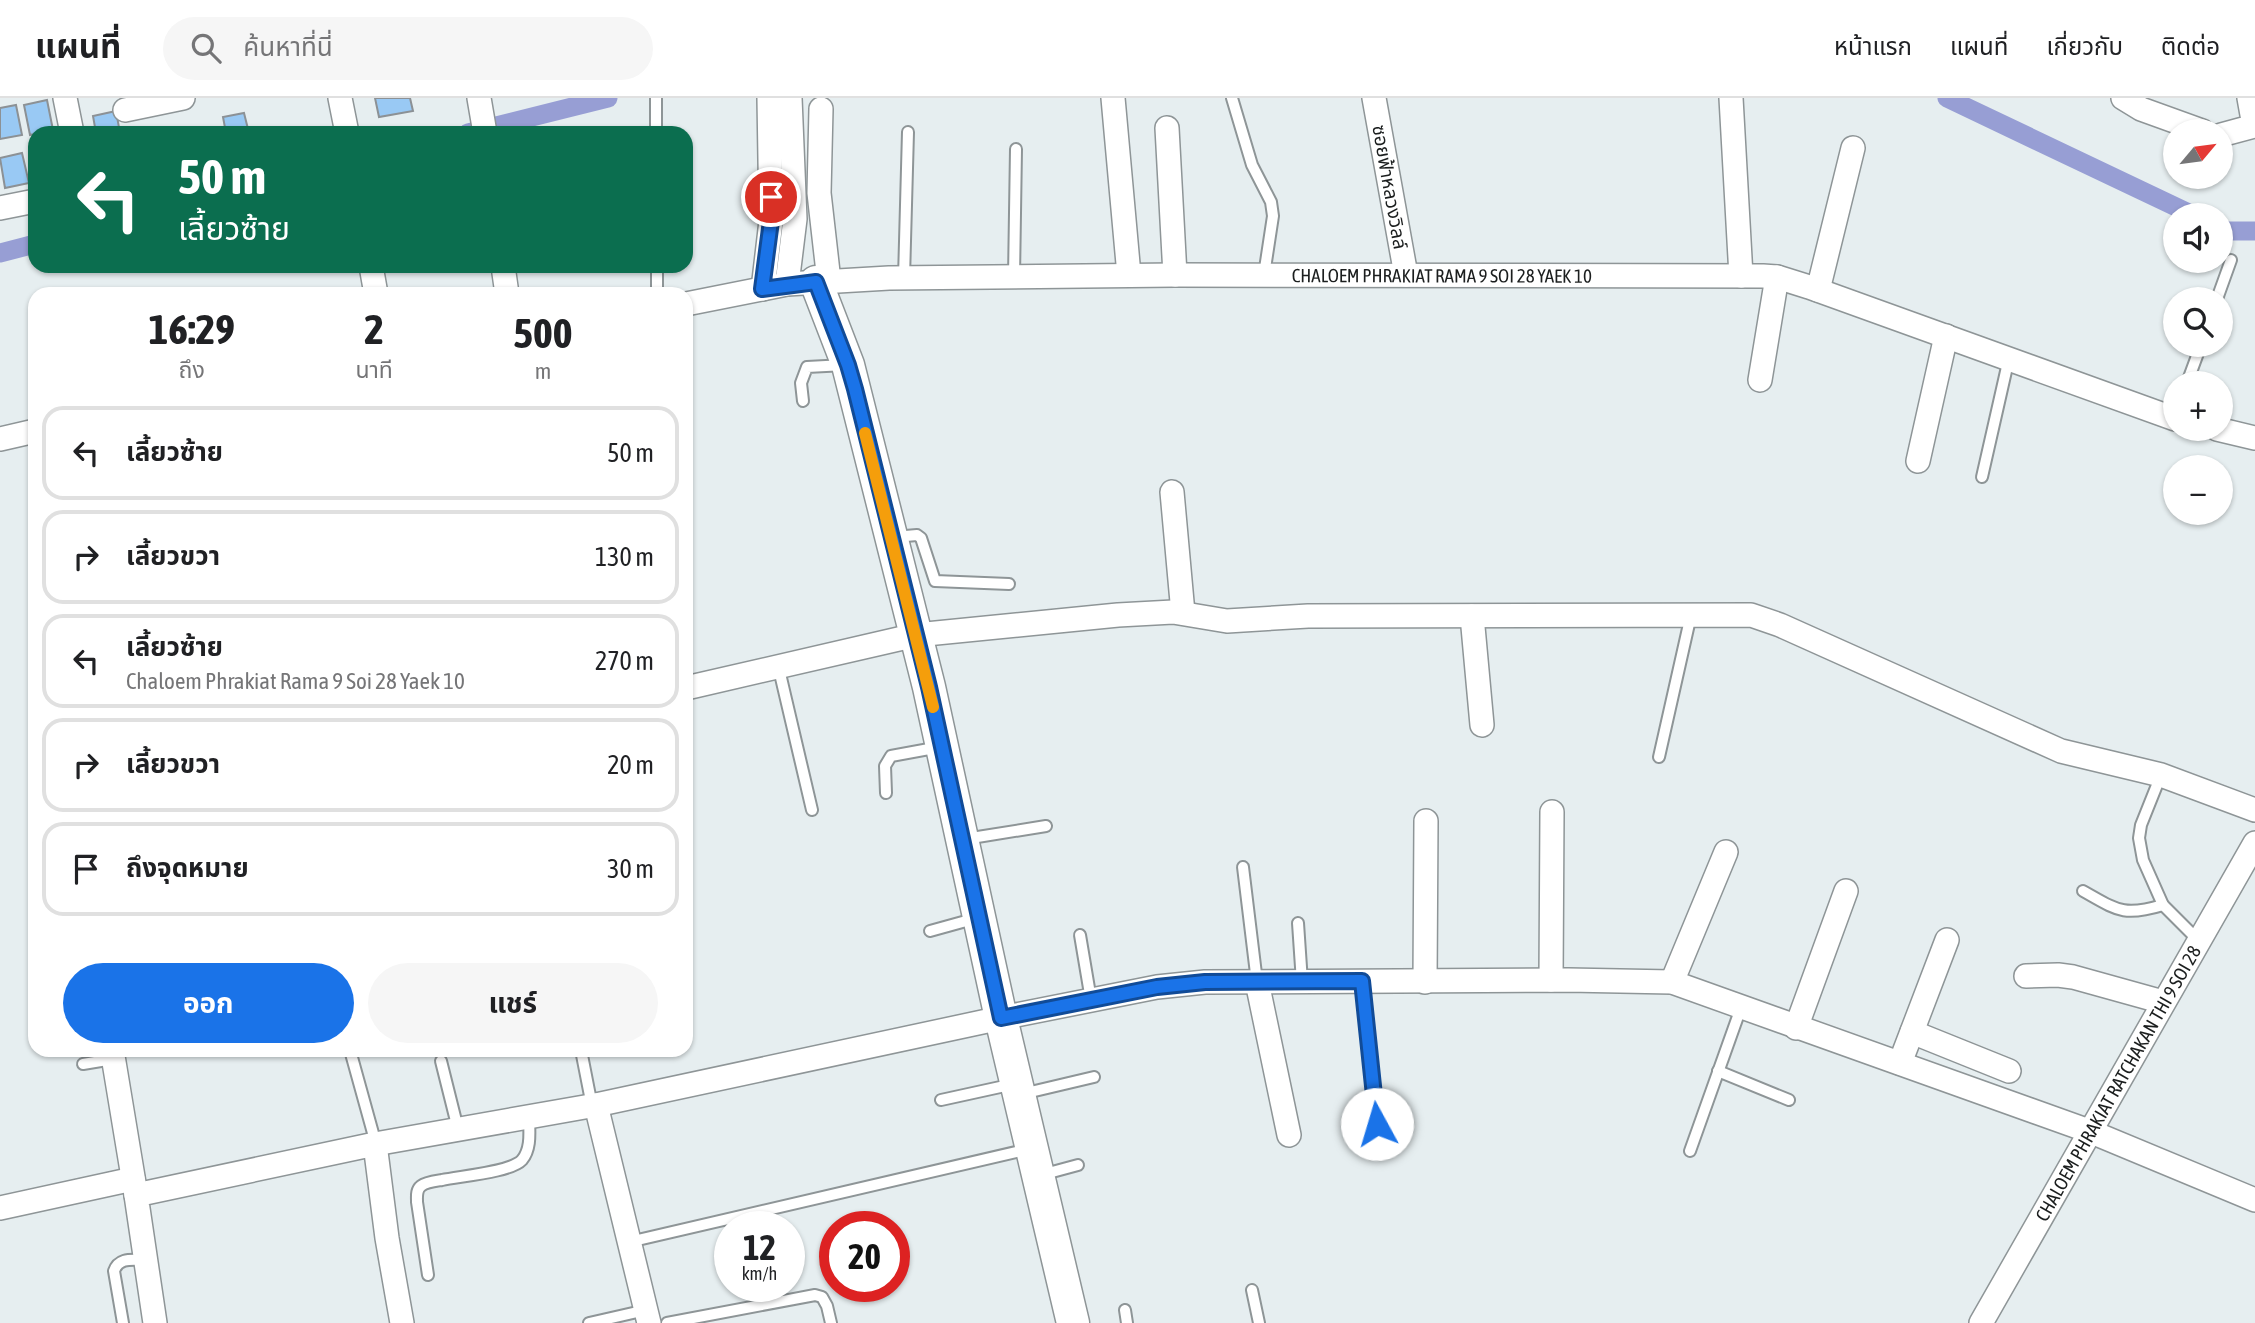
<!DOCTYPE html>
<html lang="th">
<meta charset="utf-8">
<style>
:root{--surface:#fff;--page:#f6f6f6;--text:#202124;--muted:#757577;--line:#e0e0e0;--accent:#1a73e8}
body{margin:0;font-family:"Asap Condensed","Noto Sans Thai",sans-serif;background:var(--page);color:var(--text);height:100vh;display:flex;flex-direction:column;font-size:26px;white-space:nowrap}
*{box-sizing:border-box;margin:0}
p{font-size:23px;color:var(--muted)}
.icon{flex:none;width:38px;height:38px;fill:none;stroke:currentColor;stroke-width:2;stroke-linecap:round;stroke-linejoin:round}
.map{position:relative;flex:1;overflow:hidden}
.drawer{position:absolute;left:28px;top:189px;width:665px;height:770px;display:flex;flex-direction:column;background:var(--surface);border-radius:21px;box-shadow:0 2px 5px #0004}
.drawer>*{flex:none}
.top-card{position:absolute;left:28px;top:28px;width:665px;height:147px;border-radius:21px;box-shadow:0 2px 5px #0004;background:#0b6e4f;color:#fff;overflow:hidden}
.needle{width:46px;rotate:61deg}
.buttons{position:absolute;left:2163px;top:21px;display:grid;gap:14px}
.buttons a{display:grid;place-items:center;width:70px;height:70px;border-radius:50%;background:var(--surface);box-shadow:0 2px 5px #0004;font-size:35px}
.speed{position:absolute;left:714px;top:1113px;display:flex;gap:14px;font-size:35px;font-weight:700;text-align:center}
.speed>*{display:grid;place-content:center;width:91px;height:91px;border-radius:50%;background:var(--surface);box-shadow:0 2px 5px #0004;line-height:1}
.speed small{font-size:18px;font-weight:400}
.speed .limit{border:10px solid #d22;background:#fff;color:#111}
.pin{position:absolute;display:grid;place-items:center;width:60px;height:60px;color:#fff;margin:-30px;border:4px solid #fff;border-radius:50%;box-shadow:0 2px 7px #0007}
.me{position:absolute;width:77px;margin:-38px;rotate:354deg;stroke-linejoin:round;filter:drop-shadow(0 0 5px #0008)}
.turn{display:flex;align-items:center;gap:24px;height:147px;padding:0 35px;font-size:32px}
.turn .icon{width:91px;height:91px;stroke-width:2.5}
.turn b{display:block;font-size:49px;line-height:60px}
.eta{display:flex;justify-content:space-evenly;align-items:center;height:119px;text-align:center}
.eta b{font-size:42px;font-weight:700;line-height:49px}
.cta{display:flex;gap:14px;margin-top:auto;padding:14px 35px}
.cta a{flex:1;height:80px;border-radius:42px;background:var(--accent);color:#fff;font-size:28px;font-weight:700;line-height:80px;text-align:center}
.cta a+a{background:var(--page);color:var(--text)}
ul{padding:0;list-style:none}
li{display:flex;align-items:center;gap:21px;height:94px;margin:0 14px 10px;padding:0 21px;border:4px solid var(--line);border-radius:21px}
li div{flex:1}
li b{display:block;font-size:26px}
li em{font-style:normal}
header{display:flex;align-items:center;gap:42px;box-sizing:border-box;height:98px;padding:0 35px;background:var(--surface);border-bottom:2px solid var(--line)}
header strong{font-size:33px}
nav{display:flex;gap:38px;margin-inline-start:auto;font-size:24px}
.search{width:490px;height:63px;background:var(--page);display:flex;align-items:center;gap:18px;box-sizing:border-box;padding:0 24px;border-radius:38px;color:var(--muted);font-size:26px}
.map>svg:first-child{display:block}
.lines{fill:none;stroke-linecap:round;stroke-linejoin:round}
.canal{stroke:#979ed4;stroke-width:19}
.building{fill:#99c9f4;stroke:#8c9195;stroke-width:2}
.lane-casing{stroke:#8e9597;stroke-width:14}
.street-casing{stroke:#8e9597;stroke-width:26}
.secondary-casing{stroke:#8e9597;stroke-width:35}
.lane{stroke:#fff;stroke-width:10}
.street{stroke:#fff;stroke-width:23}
.secondary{stroke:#fff;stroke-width:32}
.route-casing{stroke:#114b97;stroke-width:18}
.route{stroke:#1a73e8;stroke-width:12}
.slow{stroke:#f59e0b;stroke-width:12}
.labels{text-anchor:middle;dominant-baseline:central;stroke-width:5;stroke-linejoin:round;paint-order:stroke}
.street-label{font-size:19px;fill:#1b1e1e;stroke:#fff}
</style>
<header>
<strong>แผนที่</strong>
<div class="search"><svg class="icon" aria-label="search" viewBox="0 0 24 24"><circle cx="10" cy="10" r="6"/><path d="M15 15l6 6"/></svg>ค้นหาที่นี่</div>
<nav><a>หน้าแรก</a><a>แผนที่</a><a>เกี่ยวกับ</a><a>ติดต่อ</a></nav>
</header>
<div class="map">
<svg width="2255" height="1225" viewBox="0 0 2255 1225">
<rect width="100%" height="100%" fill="#e6eef0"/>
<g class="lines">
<!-- canal -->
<g class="canal">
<path d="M1947,0L2193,117"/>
<path d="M468,35L608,0"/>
<path d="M2221,130L2226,133H2255"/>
<path d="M0,155L35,146"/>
</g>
</g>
<!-- building -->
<g class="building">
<path d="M375,0H410L413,13L379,19Z"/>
<path d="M47,2L53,32L30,37L24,7Z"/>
<path d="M16,7L22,37L0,41V10Z"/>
<path d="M116,13L120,35H96L93,18Z"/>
<path d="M244,15L249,35H226L223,19Z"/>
<path d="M22,55L29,85L5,90L0,60Z"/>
</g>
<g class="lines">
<defs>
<g id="lane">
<path d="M656,0V35"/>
<path d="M1232,0L1252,67L1271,104L1273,118L1264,177"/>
<path d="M657,168V196"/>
<path d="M1014,179L1016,51"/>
<path d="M904,180L908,34"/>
<path d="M2217,201L2231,162"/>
<path d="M2187,285L2201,247"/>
<path d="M803,303L801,285L807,269L845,267"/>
<path d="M1982,379L2009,260"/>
<path d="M894,439L917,437L921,440L935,483L1009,486"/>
<path d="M778,567L812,712"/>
<path d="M1659,659L1691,517"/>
<path d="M2161,677L2141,727L2139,740L2143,762L2163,807L2199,843"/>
<path d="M886,695L885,668L891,658L940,649"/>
<path d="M965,741L1046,728"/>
<path d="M1243,769L1257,884"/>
<path d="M2083,793C2117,812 2123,819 2163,807"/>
<path d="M1298,825L1302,884"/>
<path d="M930,833L977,820"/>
<path d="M1080,837L1091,902"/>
<path d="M1362,883L1377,1026"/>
<path d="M350,952L376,1046"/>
<path d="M581,952L592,1008"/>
<path d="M441,963L458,1031"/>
<path d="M83,966L113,961"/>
<path d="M1718,973L1789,1002"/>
<path d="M1022,996L1094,979"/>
<path d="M941,1002L1014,986"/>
<path d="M1690,1053L1742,907"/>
<path d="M1041,1077L1078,1067"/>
<path d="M629,1144L1029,1051"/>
<path d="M428,1177L417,1104C417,1098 416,1092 421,1088C426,1084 436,1083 442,1082C461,1078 511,1074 522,1062C532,1050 529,1032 529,1019"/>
<path d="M1252,1192L1259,1225"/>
<path d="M1125,1212L1127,1225"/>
<path d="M123,1225L114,1173C119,1159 132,1162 145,1162"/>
<path d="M589,1225L646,1212"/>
<path d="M667,1225L815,1197L822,1199L827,1208L831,1225"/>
</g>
<g id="street">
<path d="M65,0L72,35"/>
<path d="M340,0L347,35"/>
<path d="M479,0L485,35"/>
<path d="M1113,0L1129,177"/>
<path d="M1374,0L1406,177"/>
<path d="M1731,0L1741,178"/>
<path d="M2123,0L2141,11L2202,33"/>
<path d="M821,11L819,95L829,183"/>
<path d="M125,12L183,0"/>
<path d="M1167,30L1175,177"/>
<path d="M2221,37L2254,28L2249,0"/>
<path d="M0,110L35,103"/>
<path d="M371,168L376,196"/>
<path d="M503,168L507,196"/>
<path d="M787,186L795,121L790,0"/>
<path d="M763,191L771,123L769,0"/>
<path d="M1818,192L1853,50"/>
<path id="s1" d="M686,206L787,186L889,180L1175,177L1763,178L1777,179L1809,189L2175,321"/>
<path d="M1760,282L1777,179"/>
<path d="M2217,331L2255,340"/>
<path d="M0,341L35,333"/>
<path d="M1918,363L1946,238"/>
<path d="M1172,394L1183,515"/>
<path d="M1472,518L1482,627"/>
<path d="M686,590L916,537L1118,517L1173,514L1227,523L1308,518L1751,517L1780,527L2061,653L2161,677L2255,712"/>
<path d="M2026,878L2058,877L2073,879L2163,904"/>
<path d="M1551,882L1552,714"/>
<path d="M1257,884L1289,1037"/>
<path d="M1425,884L1426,723"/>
<path d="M1672,884L1726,754"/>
<path d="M1796,930L1846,793"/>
<path d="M1912,934L2009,973"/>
<path d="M112,952L136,1097"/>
<path d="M1900,965L1947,842"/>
<path d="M596,1007L649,1225"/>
<path d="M375,1046L387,1140L402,1225"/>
<path d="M0,1110L133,1081"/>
<path d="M155,1225L136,1097L375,1046L596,1007L1001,920L1157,889L1205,884L1568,882L1672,884L2089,1033L2255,1102"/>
<path id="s2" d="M1981,1225L2255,745"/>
</g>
<path id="secondary" d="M816,184L848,267L929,589L1001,920L1073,1225"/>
</defs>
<!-- lane casing -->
<use href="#lane" class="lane-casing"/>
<!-- street casing -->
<use href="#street" class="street-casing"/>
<!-- secondary casing -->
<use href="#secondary" class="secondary-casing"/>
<!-- lane -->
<use href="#lane" class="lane"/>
<!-- street -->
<use href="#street" class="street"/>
<!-- secondary -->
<use href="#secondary" class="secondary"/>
</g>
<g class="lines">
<defs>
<path id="route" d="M771,99V123L762,191L816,184L848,267L855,291L929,589L1001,920L1157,889L1205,884L1362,883L1377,1026"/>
</defs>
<!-- route casing -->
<use href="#route" class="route-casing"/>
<!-- route -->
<use href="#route" class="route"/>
<!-- slow -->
<path class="slow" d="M865,335L933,609"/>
</g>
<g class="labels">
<!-- street labels -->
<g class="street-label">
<text transform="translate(1390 89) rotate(80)">ซอยฟ้าหลวงวิลล์</text>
<text stroke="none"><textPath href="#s1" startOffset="758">CHALOEM PHRAKIAT RAMA 9 SOI 28 YAEK 10</textPath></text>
<text stroke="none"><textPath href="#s2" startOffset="276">CHALOEM PHRAKIAT RATCHAKAN THI 9 SOI 28</textPath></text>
</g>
</g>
</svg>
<div class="buttons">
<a><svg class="needle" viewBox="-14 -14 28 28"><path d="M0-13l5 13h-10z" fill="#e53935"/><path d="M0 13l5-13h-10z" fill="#757577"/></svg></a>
<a><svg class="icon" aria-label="sound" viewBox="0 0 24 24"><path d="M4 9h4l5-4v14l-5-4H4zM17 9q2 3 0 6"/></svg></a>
<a><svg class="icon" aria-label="search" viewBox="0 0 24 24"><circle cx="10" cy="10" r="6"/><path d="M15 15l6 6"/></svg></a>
<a>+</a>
<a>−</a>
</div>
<div class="speed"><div>12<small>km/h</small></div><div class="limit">20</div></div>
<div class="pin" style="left:771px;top:99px;background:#d93025"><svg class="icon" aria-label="arrive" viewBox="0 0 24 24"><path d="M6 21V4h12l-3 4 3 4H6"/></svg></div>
<svg class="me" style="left:1377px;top:1026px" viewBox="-20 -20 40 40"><circle r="19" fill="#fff"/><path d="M0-13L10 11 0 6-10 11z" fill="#1a73e8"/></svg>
<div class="top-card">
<div class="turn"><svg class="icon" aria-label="left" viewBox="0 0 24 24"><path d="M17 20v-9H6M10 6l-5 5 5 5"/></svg><div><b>50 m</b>เลี้ยวซ้าย</div></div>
</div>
<section class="drawer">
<div class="eta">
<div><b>16:29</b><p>ถึง</p></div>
<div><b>2</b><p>นาที</p></div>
<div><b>500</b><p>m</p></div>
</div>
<ul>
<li><svg class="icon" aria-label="left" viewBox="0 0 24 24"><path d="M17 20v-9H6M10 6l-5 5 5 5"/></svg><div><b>เลี้ยวซ้าย</b></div><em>50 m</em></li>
<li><svg class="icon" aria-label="right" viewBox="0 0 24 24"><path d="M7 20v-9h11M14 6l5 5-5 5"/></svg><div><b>เลี้ยวขวา</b></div><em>130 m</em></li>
<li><svg class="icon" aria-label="left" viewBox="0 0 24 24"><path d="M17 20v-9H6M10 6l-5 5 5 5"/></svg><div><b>เลี้ยวซ้าย</b><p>Chaloem Phrakiat Rama 9 Soi 28 Yaek 10</p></div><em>270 m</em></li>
<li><svg class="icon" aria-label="right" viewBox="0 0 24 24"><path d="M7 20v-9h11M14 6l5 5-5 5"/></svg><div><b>เลี้ยวขวา</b></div><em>20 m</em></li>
<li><svg class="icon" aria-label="arrive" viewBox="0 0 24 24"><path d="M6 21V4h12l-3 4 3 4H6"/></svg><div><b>ถึงจุดหมาย</b></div><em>30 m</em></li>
</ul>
<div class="cta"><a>ออก</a><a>แชร์</a></div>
</section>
</div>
